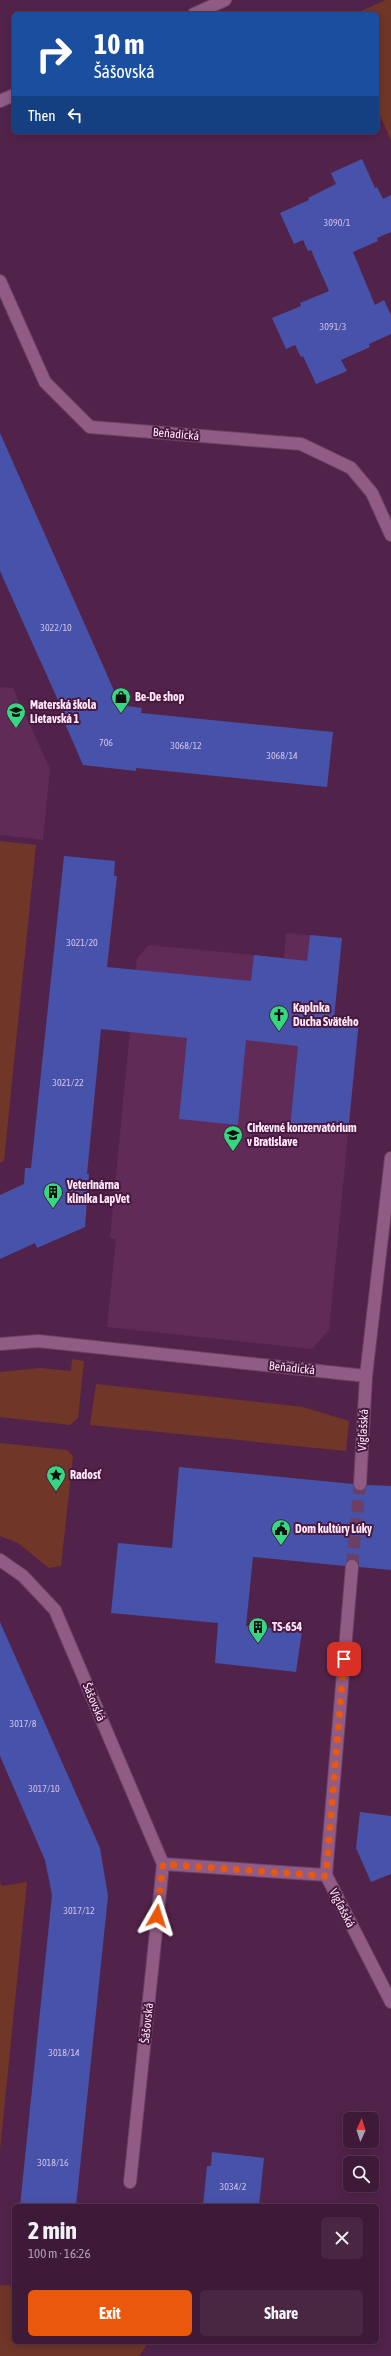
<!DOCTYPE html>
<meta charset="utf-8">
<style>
:root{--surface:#3e1a38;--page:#492743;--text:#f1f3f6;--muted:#ada1ae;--line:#573853;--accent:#ea580c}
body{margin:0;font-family:"Asap Condensed",sans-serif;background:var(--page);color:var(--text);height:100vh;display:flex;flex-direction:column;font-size:15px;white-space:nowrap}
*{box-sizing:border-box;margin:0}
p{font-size:13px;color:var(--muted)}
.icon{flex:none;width:22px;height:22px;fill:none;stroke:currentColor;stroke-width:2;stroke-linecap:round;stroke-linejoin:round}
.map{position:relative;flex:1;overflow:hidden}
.details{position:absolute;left:12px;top:2204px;width:367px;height:140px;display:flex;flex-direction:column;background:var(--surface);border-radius:6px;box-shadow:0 2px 10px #0003,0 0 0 1px var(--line)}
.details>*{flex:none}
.banner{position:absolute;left:12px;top:12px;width:367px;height:122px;border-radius:6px;box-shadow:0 2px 10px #0003,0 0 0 1px var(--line);background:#1a4fa0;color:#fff;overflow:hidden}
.needle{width:26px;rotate:3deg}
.buttons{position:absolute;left:343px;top:2112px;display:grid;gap:8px}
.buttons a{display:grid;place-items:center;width:36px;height:36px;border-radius:6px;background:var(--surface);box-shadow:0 2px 10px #0003,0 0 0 1px var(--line);font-size:20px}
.pin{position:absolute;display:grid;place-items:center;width:34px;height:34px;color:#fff;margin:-17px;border-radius:8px;box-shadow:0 2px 6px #0006}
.me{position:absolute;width:44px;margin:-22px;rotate:6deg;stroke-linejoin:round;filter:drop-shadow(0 0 3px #0008)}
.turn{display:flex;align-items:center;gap:14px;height:84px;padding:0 16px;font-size:18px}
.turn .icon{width:52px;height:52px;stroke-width:2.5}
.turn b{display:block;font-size:28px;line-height:34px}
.then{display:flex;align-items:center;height:38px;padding:0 16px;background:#0003;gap:8px;font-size:15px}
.round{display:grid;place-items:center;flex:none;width:42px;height:42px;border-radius:6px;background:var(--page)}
.overview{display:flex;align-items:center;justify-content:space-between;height:68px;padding:0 16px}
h1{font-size:24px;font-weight:700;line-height:30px}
.action{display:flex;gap:8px;margin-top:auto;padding:8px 16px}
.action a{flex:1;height:46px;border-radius:6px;background:var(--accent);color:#fff;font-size:16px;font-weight:700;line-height:46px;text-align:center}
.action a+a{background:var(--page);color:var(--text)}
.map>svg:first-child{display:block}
.built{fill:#602b57}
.green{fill:#703628}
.building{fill:#4752ab}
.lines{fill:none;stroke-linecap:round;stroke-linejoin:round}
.street-tunnel{stroke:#6c4064;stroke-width:12;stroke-dasharray:12 6;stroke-linecap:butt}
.street-casing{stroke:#6a4264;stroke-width:14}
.secondary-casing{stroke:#6a4264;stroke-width:14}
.street{stroke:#905c85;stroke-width:12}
.secondary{stroke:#905c85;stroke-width:12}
.route{stroke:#ea580c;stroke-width:7;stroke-dasharray:0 12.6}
.labels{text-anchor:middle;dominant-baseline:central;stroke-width:4;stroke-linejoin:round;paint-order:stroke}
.number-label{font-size:10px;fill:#d1c1e6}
.street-label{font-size:12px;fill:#ffe6f9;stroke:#47193f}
.poi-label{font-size:12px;font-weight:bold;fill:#ffe6f9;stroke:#47193f;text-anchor:start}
</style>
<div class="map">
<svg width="391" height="2356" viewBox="0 0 391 2356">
<rect width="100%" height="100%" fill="#52234a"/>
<!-- built -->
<g class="built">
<path d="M0,687L13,688L50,769L43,840L0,835Z"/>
<path d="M286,933L342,938L334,1017L359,1020L329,1330L312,1349L107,1327L116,1239L110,1238L137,958L149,945L284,958Z"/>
</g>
<!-- green -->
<g class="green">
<path d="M386,0H391V140L377,109V14H354Z"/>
<path d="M0,841L36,845L4,1161L0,1163Z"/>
<path d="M72,1359L84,1361L78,1418L70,1425L0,1417V1372L40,1368L71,1371Z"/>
<path d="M96,1384L303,1407L349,1421L346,1451L90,1425Z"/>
<path d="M0,1443L67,1450L73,1456L61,1566L49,1568L18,1543L0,1536Z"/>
<path d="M0,1882L2,1886L27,1882L0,2150Z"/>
<path d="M0,2285L14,2286V2342H149L139,2356H0Z"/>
</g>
<!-- building -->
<g class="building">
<path d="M362,159L375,188L377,187L383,199L391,195V232L377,238L378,241L353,252L375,305L384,300L391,315V334L369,344L370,347L341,360L347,371L316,384L303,356L301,357L295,345L286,349L272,318L301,306L300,303L329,291L311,250L308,251L303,240L294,244L280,213L309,200L308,198L336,184L331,173Z"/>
<path d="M0,433L116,695L121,692L127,706L142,708L141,713L333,732L327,787L136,768V771L83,765L63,719L66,718L0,571Z"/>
<path d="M64,856L115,861L114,876H117L107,967L251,981L254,955L307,961L310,935L342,938L334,1018L359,1020L348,1133L290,1128L298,1046L246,1040L238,1125L179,1119L187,1038L101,1029L87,1174H89L85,1227L37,1248L35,1243L0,1259V1195L24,1184L25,1168H31Z"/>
<path d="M179,1467L353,1484L354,1488L359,1491L364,1490L367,1485L391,1486V1570L359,1567V1562L353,1559H348L345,1566L253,1557L246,1626L302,1631L296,1672L215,1663L218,1623L111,1613L118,1543L172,1548Z"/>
<path d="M0,1622L100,1848L108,1896L76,2206H20L52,1895L45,1860L0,1756Z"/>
<path d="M360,1812L391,1816V1874L371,1882L356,1848Z"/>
<path d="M212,2152L264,2158L259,2206H203L207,2166H211Z"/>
</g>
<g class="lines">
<!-- street-tunnel -->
<path class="street-tunnel" d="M352,1566L360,1484"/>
<defs>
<g id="street">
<path d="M0,281L45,382L90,427L301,444L351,468L372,493L391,535"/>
<path d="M0,1344L38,1341L366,1376"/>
<path d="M360,1484L366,1376L391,1158"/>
<path d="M0,1560L23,1576L55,1610L163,1864L130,2182"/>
<path d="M352,1566L326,1875L391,2002"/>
<path d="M163,1864L326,1875"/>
</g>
<g id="secondary">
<path d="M194,14L225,0"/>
<path d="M0,101L14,95"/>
</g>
</defs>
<!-- street casing -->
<use href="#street" class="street-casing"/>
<!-- secondary casing -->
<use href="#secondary" class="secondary-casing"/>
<!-- street -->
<use href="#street" class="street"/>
<!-- secondary -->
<use href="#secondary" class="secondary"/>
</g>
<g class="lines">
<!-- route -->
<path class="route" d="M157,1916L163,1864L326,1876L344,1659"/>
</g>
<!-- icons -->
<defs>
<symbol id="shop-pin" viewBox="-11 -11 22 30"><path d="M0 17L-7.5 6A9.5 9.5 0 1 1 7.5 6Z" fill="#35d881" stroke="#47193f"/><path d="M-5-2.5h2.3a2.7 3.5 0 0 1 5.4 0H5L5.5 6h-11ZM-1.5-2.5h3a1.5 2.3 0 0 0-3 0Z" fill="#111"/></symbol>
<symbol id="school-pin" viewBox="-11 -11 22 30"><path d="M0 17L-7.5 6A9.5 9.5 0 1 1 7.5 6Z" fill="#35d881" stroke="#47193f"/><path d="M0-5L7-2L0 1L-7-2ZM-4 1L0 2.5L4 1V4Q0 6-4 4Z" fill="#111"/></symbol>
<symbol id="church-pin" viewBox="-11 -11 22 30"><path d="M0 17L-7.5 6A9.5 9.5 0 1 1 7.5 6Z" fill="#35d881" stroke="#47193f"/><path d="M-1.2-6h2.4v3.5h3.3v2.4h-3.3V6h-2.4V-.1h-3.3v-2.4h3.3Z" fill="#111"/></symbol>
<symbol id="university-pin" viewBox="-11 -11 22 30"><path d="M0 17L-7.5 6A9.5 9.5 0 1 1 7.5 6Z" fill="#35d881" stroke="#47193f"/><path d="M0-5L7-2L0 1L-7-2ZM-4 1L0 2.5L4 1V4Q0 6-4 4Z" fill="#111"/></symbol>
<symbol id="building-pin" viewBox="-11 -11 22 30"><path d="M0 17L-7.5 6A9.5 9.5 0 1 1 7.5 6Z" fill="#35d881" stroke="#47193f"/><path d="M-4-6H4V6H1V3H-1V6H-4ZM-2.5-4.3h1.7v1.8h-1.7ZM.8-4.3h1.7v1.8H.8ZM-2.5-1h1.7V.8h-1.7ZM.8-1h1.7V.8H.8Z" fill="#111"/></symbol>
<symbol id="sight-pin" viewBox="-11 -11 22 30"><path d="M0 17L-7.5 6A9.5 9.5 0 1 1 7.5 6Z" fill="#35d881" stroke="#47193f"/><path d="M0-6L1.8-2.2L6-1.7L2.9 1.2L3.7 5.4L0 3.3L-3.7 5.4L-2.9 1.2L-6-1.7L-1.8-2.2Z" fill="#111"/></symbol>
<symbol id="civic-pin" viewBox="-11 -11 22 30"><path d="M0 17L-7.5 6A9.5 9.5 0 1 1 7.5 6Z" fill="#35d881" stroke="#47193f"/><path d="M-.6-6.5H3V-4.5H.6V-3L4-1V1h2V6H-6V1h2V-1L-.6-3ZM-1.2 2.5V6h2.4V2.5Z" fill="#111"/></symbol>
</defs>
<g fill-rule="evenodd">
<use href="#shop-pin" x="110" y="686" width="22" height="30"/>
<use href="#school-pin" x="5" y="701" width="22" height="30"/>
<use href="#church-pin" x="268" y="1004" width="22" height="30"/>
<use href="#university-pin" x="222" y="1124" width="22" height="30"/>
<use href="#building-pin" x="42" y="1181" width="22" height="30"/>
<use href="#sight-pin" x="45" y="1464" width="22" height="30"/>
<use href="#civic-pin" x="270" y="1518" width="22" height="30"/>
<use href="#building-pin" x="247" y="1616" width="22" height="30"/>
</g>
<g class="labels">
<!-- number labels -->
<g class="number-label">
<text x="337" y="222">3090/1</text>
<text x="333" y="326">3091/3</text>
<text x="56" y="627">3022/10</text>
<text x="106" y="742">706</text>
<text x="186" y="745">3068/12</text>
<text x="282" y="755">3068/14</text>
<text x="82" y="942">3021/20</text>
<text x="68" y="1082">3021/22</text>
<text x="23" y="1723">3017/8</text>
<text x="44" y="1788">3017/10</text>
<text x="79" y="1910">3017/12</text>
<text x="64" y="2052">3018/14</text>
<text x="53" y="2162">3018/16</text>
<text x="233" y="2186">3034/2</text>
</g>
<!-- street labels -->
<g class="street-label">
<text transform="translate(176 434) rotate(5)">Beňadická</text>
<text transform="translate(292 1368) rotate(6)">Beňadická</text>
<text transform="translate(363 1430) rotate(-87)">Vígľašská</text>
<text transform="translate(94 1702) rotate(67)">Šášovská</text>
<text transform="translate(342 1908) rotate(63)">Vígľašská</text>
<text transform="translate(147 2023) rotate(-84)">Šášovská</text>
</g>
<!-- poi labels -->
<g class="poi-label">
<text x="135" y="697">Be-De shop</text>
<text x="30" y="705">Materská škola<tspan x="30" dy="14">Lietavská 1</tspan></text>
<text x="293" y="1008">Kaplnka<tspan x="293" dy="14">Ducha Svätého</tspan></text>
<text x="247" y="1128">Cirkevné konzervatórium<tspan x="247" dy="14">v Bratislave</tspan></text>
<text x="67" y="1185">Veterinárna<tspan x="67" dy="14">klinika LapVet</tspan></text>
<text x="70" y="1475">Radosť</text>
<text x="295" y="1529">Dom kultúry Lúky</text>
<text x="272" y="1627">TS-654</text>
</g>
</g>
</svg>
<div class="buttons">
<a><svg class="needle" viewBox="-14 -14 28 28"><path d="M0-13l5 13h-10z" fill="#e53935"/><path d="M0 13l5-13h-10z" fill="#ada1ae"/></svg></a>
<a><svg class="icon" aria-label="search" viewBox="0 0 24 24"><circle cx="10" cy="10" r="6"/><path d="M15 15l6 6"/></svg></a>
</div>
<div class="pin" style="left:344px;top:1659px;background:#d93025"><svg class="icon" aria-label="arrive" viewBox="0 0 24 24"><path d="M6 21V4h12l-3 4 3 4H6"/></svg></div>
<svg class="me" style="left:157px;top:1916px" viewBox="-20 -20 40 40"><path d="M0-17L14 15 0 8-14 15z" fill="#ea580c" stroke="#fff" stroke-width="4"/></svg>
<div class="banner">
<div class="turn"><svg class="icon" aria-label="right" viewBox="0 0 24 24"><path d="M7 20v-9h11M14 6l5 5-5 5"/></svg><div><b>10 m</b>Šášovská</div></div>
<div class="then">Then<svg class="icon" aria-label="left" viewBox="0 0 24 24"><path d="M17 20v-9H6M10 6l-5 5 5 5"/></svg></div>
</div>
<section class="details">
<div class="overview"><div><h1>2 min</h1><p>100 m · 16:26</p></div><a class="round"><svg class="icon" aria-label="close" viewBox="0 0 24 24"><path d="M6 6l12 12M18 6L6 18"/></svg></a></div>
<div class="action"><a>Exit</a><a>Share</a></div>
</section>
</div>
